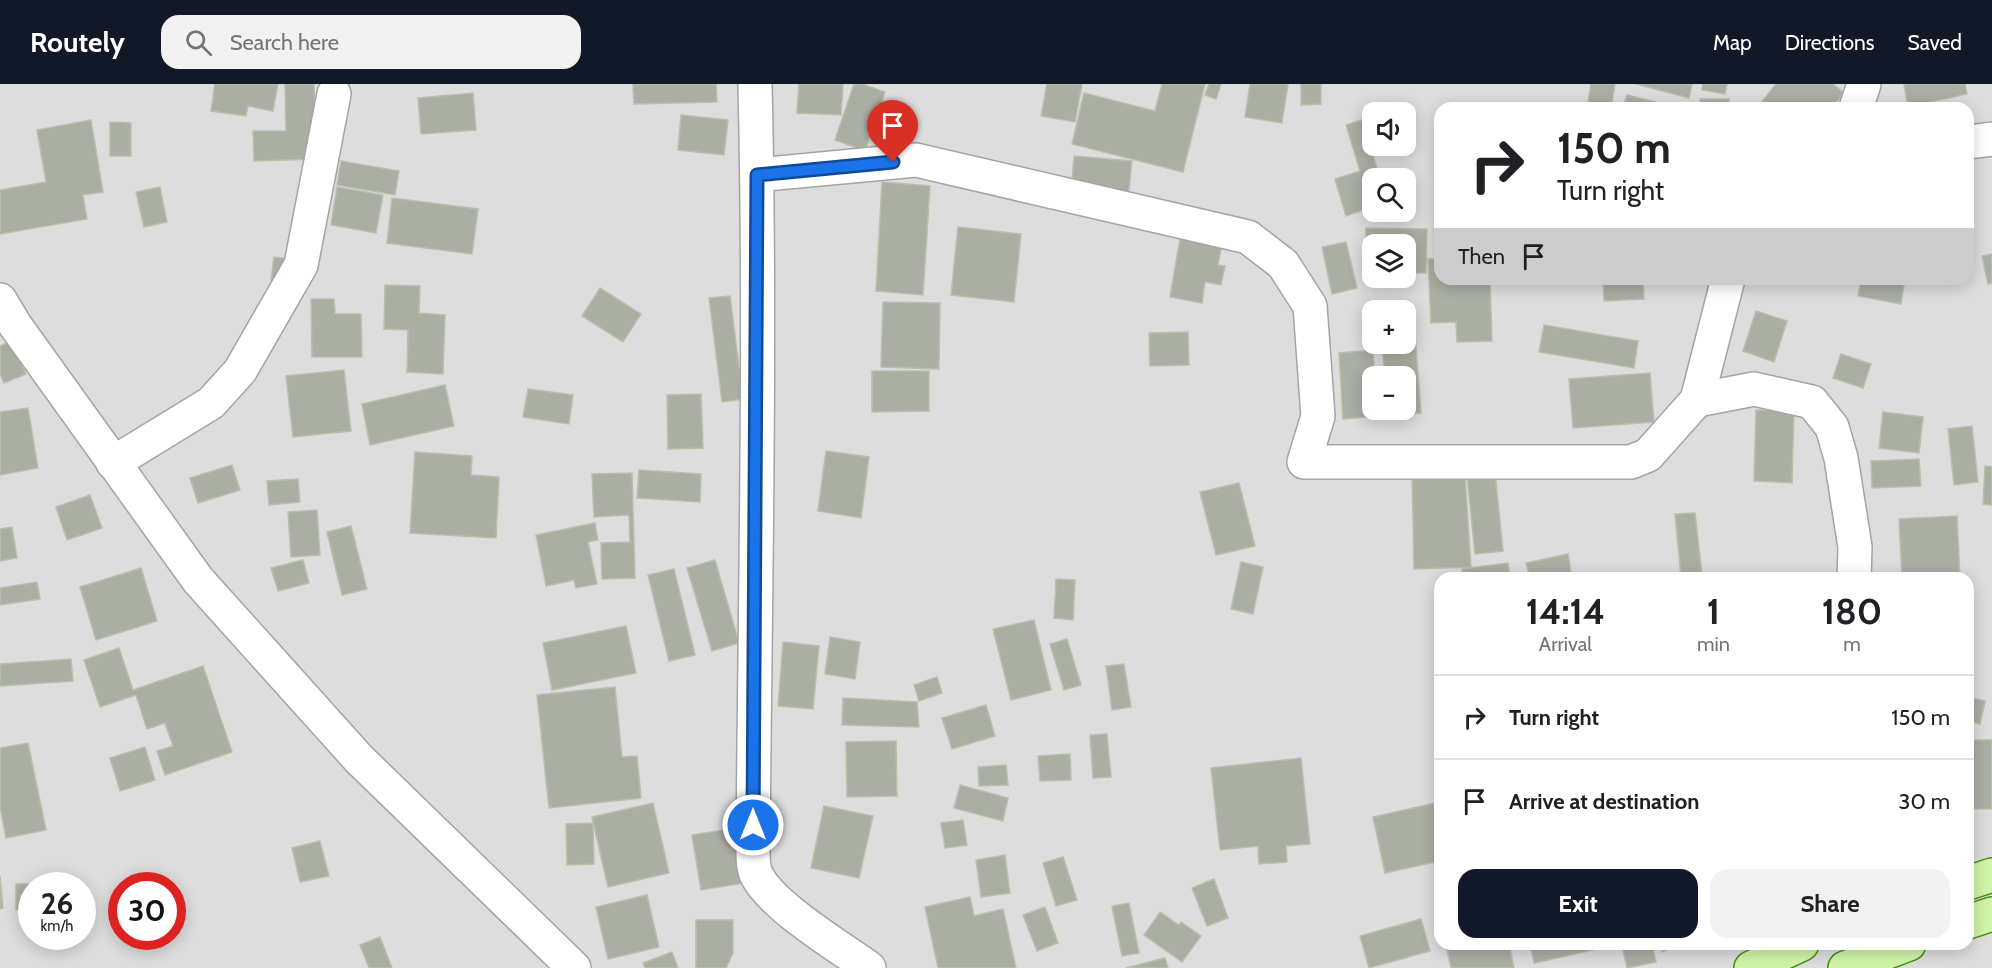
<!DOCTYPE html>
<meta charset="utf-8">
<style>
:root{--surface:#fff;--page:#f2f2f2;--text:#202124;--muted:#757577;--line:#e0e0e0;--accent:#111827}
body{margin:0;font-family:Cabin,sans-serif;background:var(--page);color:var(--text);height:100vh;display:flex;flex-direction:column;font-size:22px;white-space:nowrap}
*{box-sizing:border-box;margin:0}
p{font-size:20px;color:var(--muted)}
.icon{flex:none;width:33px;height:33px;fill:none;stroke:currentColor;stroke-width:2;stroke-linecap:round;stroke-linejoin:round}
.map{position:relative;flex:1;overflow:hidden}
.sheet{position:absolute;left:1434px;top:488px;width:540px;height:378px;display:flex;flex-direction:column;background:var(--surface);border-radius:18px;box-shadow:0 3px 15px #0003}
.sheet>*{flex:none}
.guide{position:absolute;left:1434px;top:18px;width:540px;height:183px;border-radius:18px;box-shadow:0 3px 15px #0003;background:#fff;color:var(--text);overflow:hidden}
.controls{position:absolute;left:1362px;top:18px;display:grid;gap:12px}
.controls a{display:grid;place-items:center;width:54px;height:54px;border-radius:12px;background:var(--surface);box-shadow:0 3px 15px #0003;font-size:30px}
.speed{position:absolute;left:18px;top:788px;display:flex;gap:12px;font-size:30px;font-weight:700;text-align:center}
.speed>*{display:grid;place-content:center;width:78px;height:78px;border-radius:50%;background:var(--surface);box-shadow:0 3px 15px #0003;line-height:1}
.speed small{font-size:15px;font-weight:400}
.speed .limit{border:9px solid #d22;background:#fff;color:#111}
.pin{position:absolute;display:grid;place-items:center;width:51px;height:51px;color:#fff;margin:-62px -26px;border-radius:50% 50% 50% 0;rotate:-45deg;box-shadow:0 0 6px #0007}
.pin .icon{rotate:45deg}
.me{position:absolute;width:66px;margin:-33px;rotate:0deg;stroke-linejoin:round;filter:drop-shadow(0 0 4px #0008)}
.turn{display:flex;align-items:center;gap:21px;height:126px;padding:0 24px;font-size:27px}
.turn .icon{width:78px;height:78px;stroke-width:2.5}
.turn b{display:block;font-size:42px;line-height:51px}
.then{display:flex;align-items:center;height:57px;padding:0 24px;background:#0003;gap:12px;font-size:22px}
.eta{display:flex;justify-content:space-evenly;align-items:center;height:102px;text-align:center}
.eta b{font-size:36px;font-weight:700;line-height:42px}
.action{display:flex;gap:12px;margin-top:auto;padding:12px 24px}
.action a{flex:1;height:69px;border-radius:18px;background:var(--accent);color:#fff;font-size:24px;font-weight:700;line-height:69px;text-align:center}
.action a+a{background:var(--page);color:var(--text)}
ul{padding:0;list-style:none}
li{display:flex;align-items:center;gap:18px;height:84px;padding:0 24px;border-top:2px solid var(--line)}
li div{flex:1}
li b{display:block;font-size:22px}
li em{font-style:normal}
header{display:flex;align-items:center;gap:36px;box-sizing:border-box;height:84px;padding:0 30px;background:var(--accent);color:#fff}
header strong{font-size:28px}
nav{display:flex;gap:33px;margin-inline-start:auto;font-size:21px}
.search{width:420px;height:54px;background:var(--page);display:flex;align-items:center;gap:15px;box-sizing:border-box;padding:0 21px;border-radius:18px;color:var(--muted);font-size:22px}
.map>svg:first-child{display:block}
.residential{fill:#dedddd;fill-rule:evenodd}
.building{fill:#aaaea3;stroke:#b8c0aa;stroke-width:1.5}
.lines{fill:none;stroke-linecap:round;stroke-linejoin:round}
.minor-casing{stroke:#a4a4a4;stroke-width:36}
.major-casing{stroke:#458e0e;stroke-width:36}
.minor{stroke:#fff;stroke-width:33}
.major{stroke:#d0f4a7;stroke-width:33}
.route-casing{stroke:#114b97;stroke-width:15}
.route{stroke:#1a73e8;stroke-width:10}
</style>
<header>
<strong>Routely</strong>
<div class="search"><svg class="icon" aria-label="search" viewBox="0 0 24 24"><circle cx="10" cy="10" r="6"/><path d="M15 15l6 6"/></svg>Search here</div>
<nav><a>Map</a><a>Directions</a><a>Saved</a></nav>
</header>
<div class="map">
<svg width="1992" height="884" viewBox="0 0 1992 884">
<rect width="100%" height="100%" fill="#eaefe7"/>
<!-- residential -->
<path class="residential" d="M0,0H1992V884H0ZM1440,24H1968V195H1440ZM1372,28H1406V62H1372ZM1372,94H1406V128H1372ZM1372,160H1406V194H1372ZM1372,226H1406V260H1372ZM1372,292H1406V326H1372ZM1440,494H1968V860H1440ZM32,801H82V852H32ZM122,801H172V852H122Z"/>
<!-- building -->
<g class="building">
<path d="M215,0H278L273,27L248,22L246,32L211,27Z"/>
<path d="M285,0H314L316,75L254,77L253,47H286Z"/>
<path d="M633,0H716L717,18L634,20Z"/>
<path d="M799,0H843L841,31L797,29Z"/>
<path d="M854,0H862L885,8L865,67L835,56Z"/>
<path d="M1047,0H1082L1075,38L1041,32Z"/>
<path d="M1162,0H1205L1183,88L1072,60L1084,9L1155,27Z"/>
<path d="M1209,0H1221L1216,15L1205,11Z"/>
<path d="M1250,0H1288L1282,39L1245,33Z"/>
<path d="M1301,0H1321V20L1301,21Z"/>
<path d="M1591,0H1615L1611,24H1587Z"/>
<path d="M1636,0H1692L1689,14Z"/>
<path d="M1703,0H1727L1725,10L1702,6Z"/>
<path d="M1776,0H1833L1844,9L1831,24H1757Z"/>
<path d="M1904,0H1965L1967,10L1908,23Z"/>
<path d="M473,9L476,46L421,50L418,14Z"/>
<path d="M1627,11L1680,24H1623Z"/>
<rect x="1700" y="15" width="29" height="9"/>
<path d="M681,31L728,36L724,71L678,66Z"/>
<path d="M91,36L103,108L83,111L87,135L0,150V106L46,98L37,46Z"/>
<path d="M1362,36L1380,94H1372V123L1346,132L1335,95L1360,87L1346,41Z"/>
<path d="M110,38L131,39V72H110Z"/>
<path d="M1074,72L1132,77L1128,115L1071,110Z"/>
<path d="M341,77L399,87L395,111L337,101Z"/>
<path d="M882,98L930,102L923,211L876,207Z"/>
<path d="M160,103L167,138L144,143L136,108Z"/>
<path d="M337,103L383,111L376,149L331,141Z"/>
<path d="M392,114L478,125L472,170L387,159Z"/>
<path d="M958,143L1021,150L1014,218L951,211Z"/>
<path d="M1182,143L1224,150L1218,181L1225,182L1221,201L1205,198L1202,219L1170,213Z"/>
<path d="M1366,144L1427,145L1426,189H1413V199L1380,198V194H1406V160H1372V185H1365Z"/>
<path d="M1346,158L1357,204L1332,210L1322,163Z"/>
<path d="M1992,170V199L1988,200L1982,172Z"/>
<path d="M274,173L290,175L287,200L271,198Z"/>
<path d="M1440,174V195H1490L1492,257L1457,258L1456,238L1431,239L1428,175Z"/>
<path d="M1603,195H1643L1644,215L1604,217Z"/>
<path d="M1861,195H1905L1901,220L1858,212Z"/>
<path d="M385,201L420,202L419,229L445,231L443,290L407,288L408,246L384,245Z"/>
<path d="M600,204L641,230L623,258L582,232Z"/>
<path d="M730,212L743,315L722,318L709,214Z"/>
<path d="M311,215H334L335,230H361L362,273H312Z"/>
<path d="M883,218L940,219L939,285L881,283Z"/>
<path d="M1756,227L1787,237L1774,278L1743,267Z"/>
<path d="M1406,237H1414L1421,329L1388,332V326H1406V292H1385L1382,260H1406Z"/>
<path d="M1544,241L1638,257L1634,284L1539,268Z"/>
<path d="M1188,248L1189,281L1150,282L1149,249Z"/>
<path d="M11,257L26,290L4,299L0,290V262Z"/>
<path d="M1373,266L1375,292H1372V326H1378V332L1343,335L1339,269Z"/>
<path d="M1841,270L1871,280L1863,304L1833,294Z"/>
<path d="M344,286L351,347L293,353L286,292Z"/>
<path d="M872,287H929V327L872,328Z"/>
<path d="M1650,289L1654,338L1573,344L1569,295Z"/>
<path d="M445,301L454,342L370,361L362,320Z"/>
<path d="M528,305L573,311L569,340L523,333Z"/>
<path d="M701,310L703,364L668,365L667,311Z"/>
<path d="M28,324L38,384L0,391V328Z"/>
<path d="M1756,326L1794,327L1792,399L1754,397Z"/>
<path d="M1883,328L1923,333L1919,369L1879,364Z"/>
<path d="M1972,342L1978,398L1954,401L1948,345Z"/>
<path d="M826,367L869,373L861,434L818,427Z"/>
<path d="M415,368L472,372L471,391L499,393L496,454L410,449Z"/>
<path d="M1919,375L1921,402L1872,404L1871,377Z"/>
<path d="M232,381L240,406L198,419L190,394Z"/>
<path d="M1985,382L1992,383V421L1983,420Z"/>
<path d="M639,386L701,390L700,418L637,414Z"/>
<path d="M1495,388L1503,467L1475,470L1467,391Z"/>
<path d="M632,389L635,494L602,495L601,459L630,458L629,431L594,433L592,390Z"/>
<path d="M1412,392L1465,393L1471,483L1414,485Z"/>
<path d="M298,395L300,418L269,421L267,397Z"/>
<path d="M1239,399L1255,462L1216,471L1200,408Z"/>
<path d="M90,411L102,444L67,456L56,423Z"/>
<path d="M317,426L320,471L291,473L288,428Z"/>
<path d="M1695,429L1702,490L1681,493L1675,430Z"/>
<path d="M1957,432L1960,494H1902L1899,435Z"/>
<path d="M595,439L598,456L588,458L597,500L576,504L574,496L546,502L536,451Z"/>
<path d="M351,442L367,505L342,511L327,448Z"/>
<path d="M12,443L17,474L0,477V445Z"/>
<path d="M1568,470L1572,494H1530L1526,479Z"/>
<path d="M303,476L309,499L278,507L271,484Z"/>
<path d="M715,476L739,559L712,567L687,484Z"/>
<path d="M1241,478L1263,483L1253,530L1231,525Z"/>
<path d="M1508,479L1510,494H1463L1462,485Z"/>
<path d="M141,484L157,537L96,556L80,503Z"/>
<path d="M674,485L695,571L669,577L648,491Z"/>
<path d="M1056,495L1075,496L1073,536L1054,534Z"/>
<path d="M37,498L40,515L0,521V504Z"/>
<path d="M1034,536L1051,606L1011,616L993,545Z"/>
<path d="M626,542L636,589L552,606L543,559Z"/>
<path d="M830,553L860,558L855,595L825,590Z"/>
<path d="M1067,555L1081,601L1064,606L1050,560Z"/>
<path d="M783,558L819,562L813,625L778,622Z"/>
<path d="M119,564L133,606L203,582L232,668L165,691L157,667L173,662L165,639L147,645L136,611L100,623L84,576Z"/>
<path d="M71,575L73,597L0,602V580Z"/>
<path d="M1124,580L1131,623L1112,626L1106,582Z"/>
<path d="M937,593L942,609L919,617L914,601Z"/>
<path d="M615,603L622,673L637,672L641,714L549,724L537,611Z"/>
<path d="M1968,613L1985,617L1980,640L1968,637Z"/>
<path d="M843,614L917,618L919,643L842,641Z"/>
<path d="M986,621L995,652L952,665L942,634Z"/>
<path d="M1107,650L1111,693L1093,694L1090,651Z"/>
<rect x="1968" y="656" width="24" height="69"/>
<path d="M896,657L897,712L847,713L846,658Z"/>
<path d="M28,659L46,746L6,754L0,723V664Z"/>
<path d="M145,663L155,696L120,707L110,674Z"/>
<path d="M1070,670L1071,696L1040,697L1038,672Z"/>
<path d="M1301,674L1310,760L1286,762L1287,778L1259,780L1258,762L1220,766L1211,684Z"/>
<path d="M1006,681L1008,701L979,702L978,683Z"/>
<path d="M960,701L1008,714L1003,737L954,724Z"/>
<path d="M1440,718V777L1385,789L1373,733Z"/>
<path d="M653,719L669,789L608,803L592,733Z"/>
<path d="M824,722L873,732L859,794L811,784Z"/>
<path d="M963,736L967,761L945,764L941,739Z"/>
<path d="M593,739L594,780L567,781L566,740Z"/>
<path d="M735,744L744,799L701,806L692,751Z"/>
<path d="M320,757L329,792L300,798L292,764Z"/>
<path d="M1005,771L1010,809L981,813L976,776Z"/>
<path d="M1063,773L1077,816L1056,822L1043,779Z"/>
<path d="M0,792L3,824L0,825Z"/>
<path d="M1214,795L1228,834L1207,842L1192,804Z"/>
<path d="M55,799V801H32V825L16,826V800Z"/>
<path d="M647,811L659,863L608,875L596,823Z"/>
<path d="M970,813L974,832L1003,825L1016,884H938L925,823Z"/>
<path d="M1129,819L1139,869L1122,872L1112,822Z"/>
<path d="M1045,823L1058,859L1037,867L1023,831Z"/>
<path d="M1160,828L1179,841L1181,838L1201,852L1182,878L1144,851Z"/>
<path d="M1421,835L1430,867L1369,884L1360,852Z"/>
<path d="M696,836H733V869L726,884H696Z"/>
<path d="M380,853L392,884H369L360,861Z"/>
<path d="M1446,860H1509L1514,884H1451Z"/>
<path d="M1530,860H1592L1593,866L1534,879Z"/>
<path d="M1652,860L1656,878L1627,884L1623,866Z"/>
<path d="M1658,860H1676L1677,861L1662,868Z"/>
<path d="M672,868L678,884H645L643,879Z"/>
<path d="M1165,874L1168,884H1126Z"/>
</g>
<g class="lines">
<defs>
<g id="minor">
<path d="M755,0C761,254 755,510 753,764C753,772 753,785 757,792C773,823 840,863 869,884"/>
<path d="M1856,24L1864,0"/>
<path d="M1968,58L1992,55"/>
<path d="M757,91L916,76L1248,153L1283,180L1310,222L1318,332L1304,378H1631L1648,371L1697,316L1728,195"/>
<path d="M0,216L15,241L198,496L359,675L574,884"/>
<path d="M1697,316L1754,305L1812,318L1832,343L1841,374L1855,463L1854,494"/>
<path d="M113,379L211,319L240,287L301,181L334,10"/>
</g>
<g id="major">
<path d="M1968,799L1992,791"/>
<path d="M1968,838L1992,830"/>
<path d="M1751,884L1802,860"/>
<path d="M1845,884L1909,860"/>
</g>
</defs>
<!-- minor casing -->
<use href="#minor" class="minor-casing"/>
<!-- major casing -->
<use href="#major" class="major-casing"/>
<!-- minor -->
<use href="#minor" class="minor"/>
<!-- major -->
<use href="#major" class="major"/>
</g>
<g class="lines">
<defs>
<path id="route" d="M753,741L757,91L893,78"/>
</defs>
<!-- route casing -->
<use href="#route" class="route-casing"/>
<!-- route -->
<use href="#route" class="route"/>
</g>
</svg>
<div class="controls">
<a><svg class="icon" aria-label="sound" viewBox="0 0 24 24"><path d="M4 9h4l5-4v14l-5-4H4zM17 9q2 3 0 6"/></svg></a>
<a><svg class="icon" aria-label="search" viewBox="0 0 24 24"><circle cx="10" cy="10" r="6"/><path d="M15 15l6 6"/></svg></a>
<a><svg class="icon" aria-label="layers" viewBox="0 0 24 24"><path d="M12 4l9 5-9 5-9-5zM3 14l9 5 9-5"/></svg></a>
<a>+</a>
<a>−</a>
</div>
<div class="speed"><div>26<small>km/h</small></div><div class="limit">30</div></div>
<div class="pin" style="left:893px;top:78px;background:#d93025"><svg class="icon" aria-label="arrive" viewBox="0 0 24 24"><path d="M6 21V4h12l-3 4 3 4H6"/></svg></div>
<svg class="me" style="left:753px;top:741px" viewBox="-20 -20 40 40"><circle r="17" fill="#1a73e8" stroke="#fff" stroke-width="3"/><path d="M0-11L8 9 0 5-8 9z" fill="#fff"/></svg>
<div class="guide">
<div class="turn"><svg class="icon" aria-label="right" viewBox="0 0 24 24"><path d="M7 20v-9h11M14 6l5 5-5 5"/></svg><div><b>150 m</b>Turn right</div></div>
<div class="then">Then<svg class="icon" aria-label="arrive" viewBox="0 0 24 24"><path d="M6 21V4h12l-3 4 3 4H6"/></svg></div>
</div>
<section class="sheet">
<div class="eta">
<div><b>14:14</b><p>Arrival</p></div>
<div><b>1</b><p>min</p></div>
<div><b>180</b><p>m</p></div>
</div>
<ul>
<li><svg class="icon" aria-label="right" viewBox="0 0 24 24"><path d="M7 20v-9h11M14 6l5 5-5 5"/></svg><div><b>Turn right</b></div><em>150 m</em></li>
<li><svg class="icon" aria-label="arrive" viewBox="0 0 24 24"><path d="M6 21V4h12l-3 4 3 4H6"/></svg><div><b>Arrive at destination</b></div><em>30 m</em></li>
</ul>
<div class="action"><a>Exit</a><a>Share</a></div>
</section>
</div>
